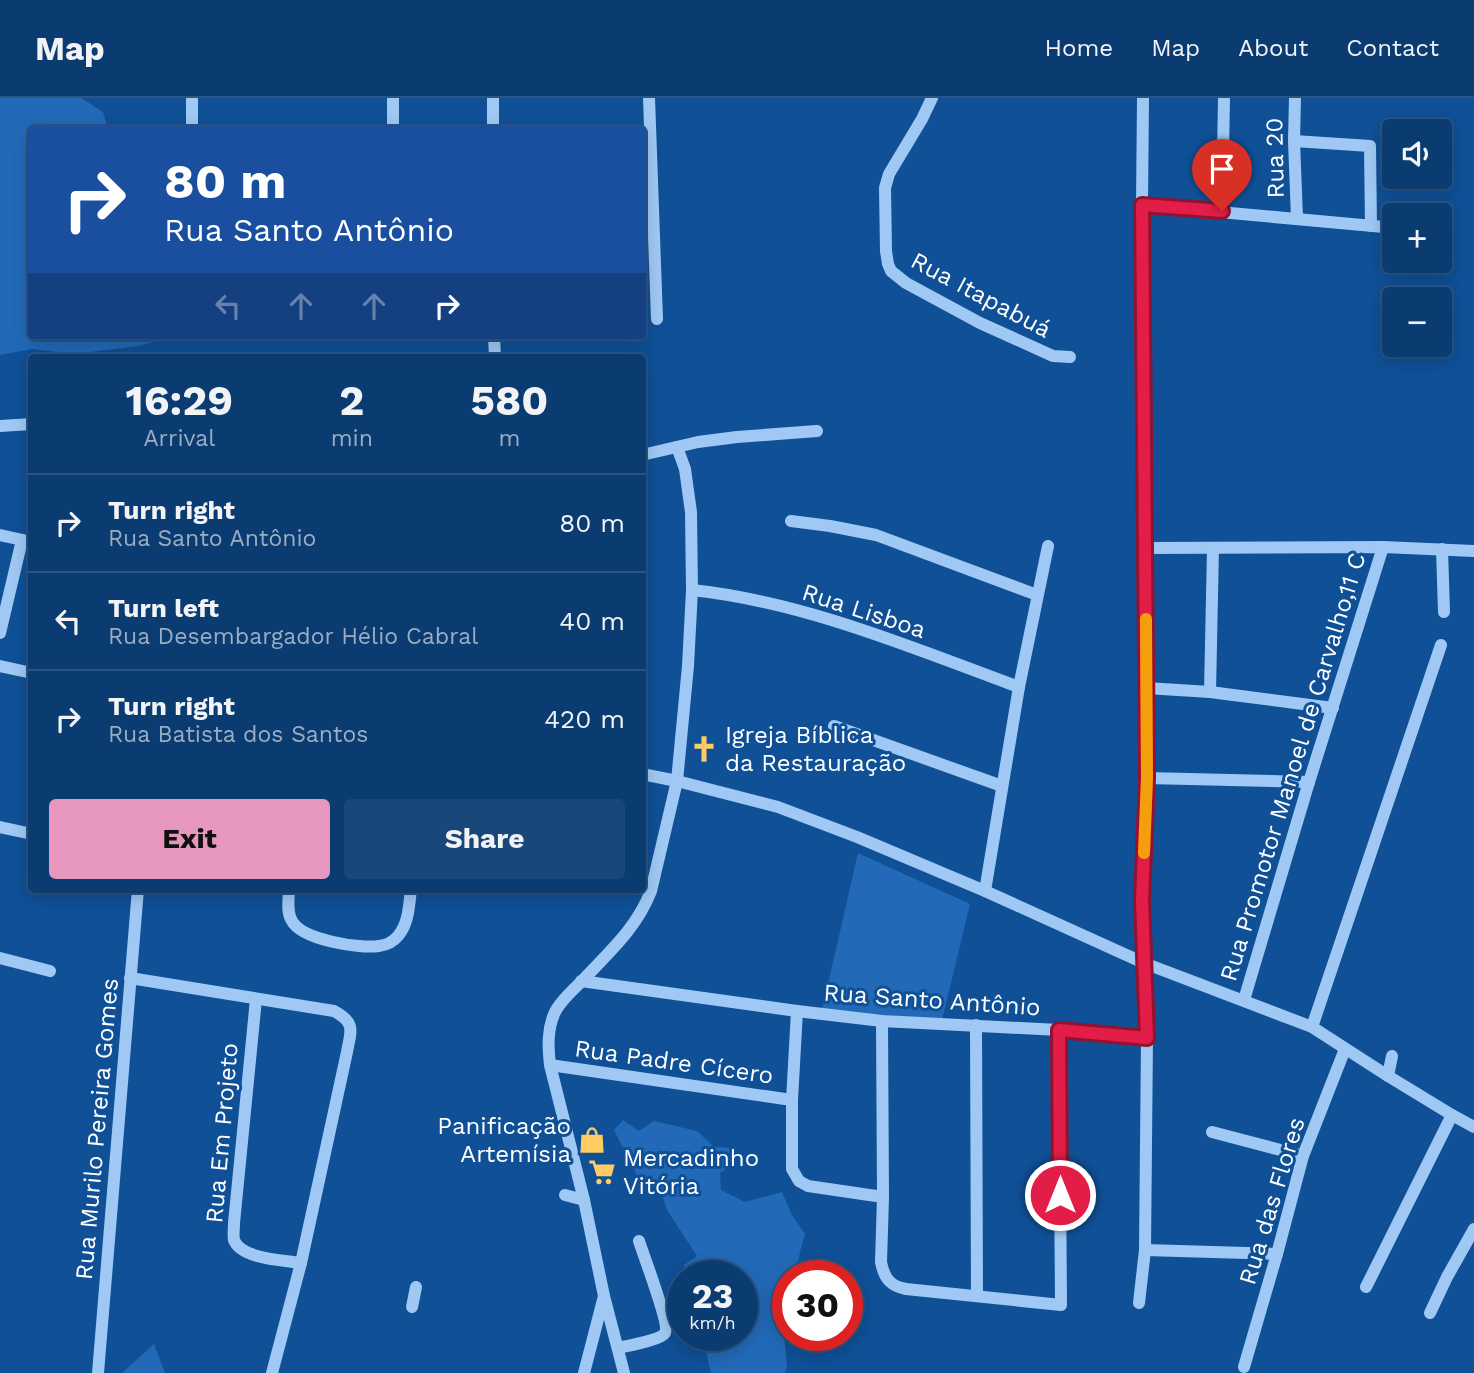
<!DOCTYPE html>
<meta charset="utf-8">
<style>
:root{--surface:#0b3c71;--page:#194779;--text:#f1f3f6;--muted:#9aadc3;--line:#2b5684;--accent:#e797bd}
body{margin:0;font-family:"Work Sans",sans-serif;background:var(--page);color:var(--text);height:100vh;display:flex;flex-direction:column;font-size:26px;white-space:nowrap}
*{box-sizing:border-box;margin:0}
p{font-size:23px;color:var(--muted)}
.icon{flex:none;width:38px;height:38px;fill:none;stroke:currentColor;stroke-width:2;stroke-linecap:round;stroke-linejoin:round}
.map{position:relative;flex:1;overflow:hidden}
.side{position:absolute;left:28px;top:256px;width:618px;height:539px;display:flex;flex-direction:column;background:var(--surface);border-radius:7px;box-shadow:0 4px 18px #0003,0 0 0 2px var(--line)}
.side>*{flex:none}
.top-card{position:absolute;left:28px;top:28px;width:618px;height:214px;border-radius:7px;box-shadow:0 4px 18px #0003,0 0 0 2px var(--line);background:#1a4fa0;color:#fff;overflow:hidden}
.buttons{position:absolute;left:1382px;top:21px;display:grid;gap:14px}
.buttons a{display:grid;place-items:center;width:70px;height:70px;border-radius:7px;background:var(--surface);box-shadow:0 4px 18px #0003,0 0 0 2px var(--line);font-size:35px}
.speed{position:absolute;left:667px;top:1162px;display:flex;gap:14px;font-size:35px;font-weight:700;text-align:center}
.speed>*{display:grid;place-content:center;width:91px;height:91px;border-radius:50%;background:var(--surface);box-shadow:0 4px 18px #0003,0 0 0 2px var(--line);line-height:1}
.speed small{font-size:18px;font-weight:400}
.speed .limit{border:10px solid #d22;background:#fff;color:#111}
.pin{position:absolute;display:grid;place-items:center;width:60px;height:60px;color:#fff;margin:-72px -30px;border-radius:50% 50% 50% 0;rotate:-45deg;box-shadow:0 0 7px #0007}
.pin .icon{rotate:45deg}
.me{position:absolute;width:77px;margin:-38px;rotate:0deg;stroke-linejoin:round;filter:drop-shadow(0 0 5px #0008)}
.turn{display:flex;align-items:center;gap:24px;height:147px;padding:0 21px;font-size:32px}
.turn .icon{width:91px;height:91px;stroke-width:2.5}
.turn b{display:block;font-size:49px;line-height:60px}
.lanes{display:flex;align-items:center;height:66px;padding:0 21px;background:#0003;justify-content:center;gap:35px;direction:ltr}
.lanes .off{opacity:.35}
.eta{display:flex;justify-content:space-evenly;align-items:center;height:119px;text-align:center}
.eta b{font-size:42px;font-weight:700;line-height:49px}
.button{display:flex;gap:14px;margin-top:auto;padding:14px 21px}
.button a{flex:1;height:80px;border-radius:7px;background:var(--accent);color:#111;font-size:28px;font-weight:700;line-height:80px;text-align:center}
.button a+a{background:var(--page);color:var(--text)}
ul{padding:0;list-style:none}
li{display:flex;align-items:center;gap:21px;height:98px;padding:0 21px;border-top:2px solid var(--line)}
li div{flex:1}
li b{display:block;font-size:26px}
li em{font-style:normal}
header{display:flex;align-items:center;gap:42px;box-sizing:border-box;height:98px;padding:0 35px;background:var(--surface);border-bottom:2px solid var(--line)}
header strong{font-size:33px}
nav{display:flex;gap:38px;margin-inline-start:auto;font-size:24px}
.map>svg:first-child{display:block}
.green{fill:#226ab7}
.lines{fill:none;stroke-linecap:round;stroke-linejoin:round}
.minor{stroke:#9fc9f4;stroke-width:12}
.route-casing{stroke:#92132f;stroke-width:18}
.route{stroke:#e11d48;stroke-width:12}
.slow{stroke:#f59e0b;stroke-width:12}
.labels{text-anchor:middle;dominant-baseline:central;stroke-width:6;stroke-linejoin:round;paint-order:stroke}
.street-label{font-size:24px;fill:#fff;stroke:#0f5097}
.poi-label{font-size:24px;fill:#fff;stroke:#0f5097;text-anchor:start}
</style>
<header>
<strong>Map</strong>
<nav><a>Home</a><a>Map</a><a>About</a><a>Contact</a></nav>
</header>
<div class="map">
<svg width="1474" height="1275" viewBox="0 0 1474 1275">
<rect width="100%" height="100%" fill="#0f5097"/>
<!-- green -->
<g class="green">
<path d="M0,0H81L103,14L108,31L32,32V238H177L139,248L74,256L32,251L0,257Z"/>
<path d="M858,755L970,806L942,922L822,912Z"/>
<path d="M623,1022L639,1033L654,1023L697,1033L714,1049L735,1050L737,1063L720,1075L721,1092L745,1104L782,1094L792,1117L805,1136L800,1154L796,1178H788L787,1218L783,1224L787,1270L785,1275H711L702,1237H742V1178H687L684,1167L697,1158L667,1112L659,1086L645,1093L614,1032Z"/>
<path d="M154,1246L165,1275H122Z"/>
</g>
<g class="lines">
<!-- minor -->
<g class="minor">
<path d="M192,0V32"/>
<path d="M493,0V32"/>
<path d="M649,0L657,221"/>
<path d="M932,0L922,21L889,76L885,90L886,153L888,166L891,173L906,185L980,225L1053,258L1070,259"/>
<path d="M1295,0L1294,43L1297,120"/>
<path d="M393,32V0"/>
<path d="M1294,43L1370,48L1371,128"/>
<path d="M1142,107L1395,130"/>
<path d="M1222,113L1224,0"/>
<path d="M494,238L495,259"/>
<path d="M0,328L32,326"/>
<path d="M642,357L698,344L737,339L817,333"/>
<path d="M791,423L830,428L876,437L1037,497"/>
<path d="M0,437L32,444"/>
<path d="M1145,450L1383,449L1474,453"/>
<path d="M1442,451L1444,514"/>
<path d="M692,492C805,504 913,550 1019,589"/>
<path d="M0,535L22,442"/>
<path d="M0,568L32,575"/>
<path d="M1146,590L1210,594L1333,610"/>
<path d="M1210,594L1213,450"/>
<path d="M834,628L1002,688"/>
<path d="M642,676L677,683L778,709L857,739L985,793L1144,865L1312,929L1388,978L1452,1017L1474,1029"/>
<path d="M1147,680L1309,684"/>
<path d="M0,729L32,736"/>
<path d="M289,791C289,801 286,814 292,823C302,842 360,851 379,848C387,847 393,844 398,838C409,825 409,807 411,791"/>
<path d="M985,793L1019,589L1048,448"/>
<path d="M0,860L50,873"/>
<path d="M130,880L334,913C356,925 351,932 347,954L301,1165L272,1275"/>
<path d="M581,883L797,913L882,923L1059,932L1147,940"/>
<path d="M256,901L234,1125C234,1130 233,1137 234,1142C241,1161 283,1162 301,1165"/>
<path d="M1244,902L1309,684L1383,449"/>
<path d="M797,913L792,1002V1071L799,1083L808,1088L883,1099"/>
<path d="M882,923L883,1099L881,1164C884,1180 890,1188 906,1191L1061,1207L1059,932"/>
<path d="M976,927L977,1198"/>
<path d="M1312,929L1441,547"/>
<path d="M550,967L792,1002"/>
<path d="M1388,978L1392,958"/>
<path d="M1212,1034L1303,1058"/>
<path d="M565,1097L584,1102"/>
<path d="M1145,1152L1277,1156"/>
<path d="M1366,1189L1452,1017"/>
<path d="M1139,1205L1145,1152L1147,940L1142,801L1147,680L1142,107L1143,0"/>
<path d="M412,1209L416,1189"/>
<path d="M1430,1215L1447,1179L1474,1131"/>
<path d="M618,1250C627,1248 661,1242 665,1235C670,1226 643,1156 639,1143"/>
<path d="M1244,1269L1277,1156L1303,1058L1345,951"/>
<path d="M98,1275L138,791"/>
<path d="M584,1275L604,1198"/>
<path d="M624,1275L604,1198L584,1102L550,967C548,949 547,931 555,914C561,902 573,892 583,882C610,853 636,831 651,793L677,683L688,568L692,492L691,414L685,371L677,349"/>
</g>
</g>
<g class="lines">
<defs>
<path id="route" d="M1060,1097L1059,932L1147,940L1142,802L1147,680L1142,107L1222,113"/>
</defs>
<!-- route casing -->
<use href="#route" class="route-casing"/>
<!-- route -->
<use href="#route" class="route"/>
<!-- slow -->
<path class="slow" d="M1144,755L1147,680L1146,521"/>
</g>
<!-- icons -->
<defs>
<symbol id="church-bare" viewBox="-9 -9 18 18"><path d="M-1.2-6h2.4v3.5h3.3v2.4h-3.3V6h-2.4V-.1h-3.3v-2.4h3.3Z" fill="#ffcc63" stroke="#0f5097" stroke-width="2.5" paint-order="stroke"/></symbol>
<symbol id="shop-bare" viewBox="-9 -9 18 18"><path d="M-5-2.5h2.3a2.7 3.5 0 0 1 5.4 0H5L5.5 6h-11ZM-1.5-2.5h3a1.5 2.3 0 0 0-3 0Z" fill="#ffcc63" stroke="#0f5097" stroke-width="2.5" paint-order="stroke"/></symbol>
<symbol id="supermarket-bare" viewBox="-9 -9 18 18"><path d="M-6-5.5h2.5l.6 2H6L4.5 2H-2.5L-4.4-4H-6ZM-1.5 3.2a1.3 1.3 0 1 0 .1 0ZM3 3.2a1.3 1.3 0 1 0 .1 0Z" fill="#ffcc63" stroke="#0f5097" stroke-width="2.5" paint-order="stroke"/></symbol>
</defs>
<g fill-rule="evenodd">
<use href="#church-bare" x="685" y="632" width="38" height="38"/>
<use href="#shop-bare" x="573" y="1023" width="38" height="38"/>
<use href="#supermarket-bare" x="583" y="1055" width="38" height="38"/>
</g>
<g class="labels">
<!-- street labels -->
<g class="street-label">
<text transform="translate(1275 60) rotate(-91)">Rua 20</text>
<text transform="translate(981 197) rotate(28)">Rua Itapabuá</text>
<text transform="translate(864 513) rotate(18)">Rua Lisboa</text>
<text transform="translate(1293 669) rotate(-73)">Rua Promotor Manoel de Carvalho,11 C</text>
<text transform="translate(932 902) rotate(4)">Rua Santo Antônio</text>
<text transform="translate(674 964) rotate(8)">Rua Padre Cícero</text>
<text transform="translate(97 1031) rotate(-85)">Rua Murilo Pereira Gomes</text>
<text transform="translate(222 1035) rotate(-85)">Rua Em Projeto</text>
<text transform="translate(1272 1103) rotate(-73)">Rua das Flores</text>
</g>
<!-- poi labels -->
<g class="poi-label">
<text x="725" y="637">Igreja Bíblica<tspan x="725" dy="28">da Restauração</tspan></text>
<text x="571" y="1028" text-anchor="end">Panificação<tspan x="571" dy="28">Artemísia</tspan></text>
<text x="623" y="1060">Mercadinho<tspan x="623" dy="28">Vitória</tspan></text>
</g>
</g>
</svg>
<div class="buttons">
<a><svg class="icon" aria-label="sound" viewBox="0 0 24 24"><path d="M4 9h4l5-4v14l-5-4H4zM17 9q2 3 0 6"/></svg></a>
<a>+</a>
<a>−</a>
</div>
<div class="speed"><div>23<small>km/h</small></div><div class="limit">30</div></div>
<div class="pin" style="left:1222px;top:113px;background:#d93025"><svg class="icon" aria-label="arrive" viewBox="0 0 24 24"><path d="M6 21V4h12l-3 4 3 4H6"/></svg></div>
<svg class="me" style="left:1060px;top:1097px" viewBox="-20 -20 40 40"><circle r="17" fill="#e11d48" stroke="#fff" stroke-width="3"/><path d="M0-11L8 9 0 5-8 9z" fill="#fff"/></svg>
<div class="top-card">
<div class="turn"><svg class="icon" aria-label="right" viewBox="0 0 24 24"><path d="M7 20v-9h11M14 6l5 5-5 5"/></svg><div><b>80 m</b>Rua Santo Antônio</div></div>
<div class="lanes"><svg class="icon off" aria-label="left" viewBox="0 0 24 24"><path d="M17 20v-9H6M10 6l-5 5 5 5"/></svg><svg class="icon off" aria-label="ahead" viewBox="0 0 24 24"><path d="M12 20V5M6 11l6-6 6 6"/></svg><svg class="icon off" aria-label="ahead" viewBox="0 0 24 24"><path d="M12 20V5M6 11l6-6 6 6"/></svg><svg class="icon" aria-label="right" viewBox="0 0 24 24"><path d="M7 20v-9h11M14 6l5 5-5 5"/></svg></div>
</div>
<section class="side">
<div class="eta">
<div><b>16:29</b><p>Arrival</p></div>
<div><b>2</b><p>min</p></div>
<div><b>580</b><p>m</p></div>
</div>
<ul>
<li><svg class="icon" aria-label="right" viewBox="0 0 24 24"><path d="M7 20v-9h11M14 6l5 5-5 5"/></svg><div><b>Turn right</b><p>Rua Santo Antônio</p></div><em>80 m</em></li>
<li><svg class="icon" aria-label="left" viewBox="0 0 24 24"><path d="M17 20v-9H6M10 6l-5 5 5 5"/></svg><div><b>Turn left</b><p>Rua Desembargador Hélio Cabral</p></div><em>40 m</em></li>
<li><svg class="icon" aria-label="right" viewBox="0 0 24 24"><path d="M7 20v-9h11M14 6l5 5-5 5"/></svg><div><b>Turn right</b><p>Rua Batista dos Santos</p></div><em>420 m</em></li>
</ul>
<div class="button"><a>Exit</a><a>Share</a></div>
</section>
</div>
